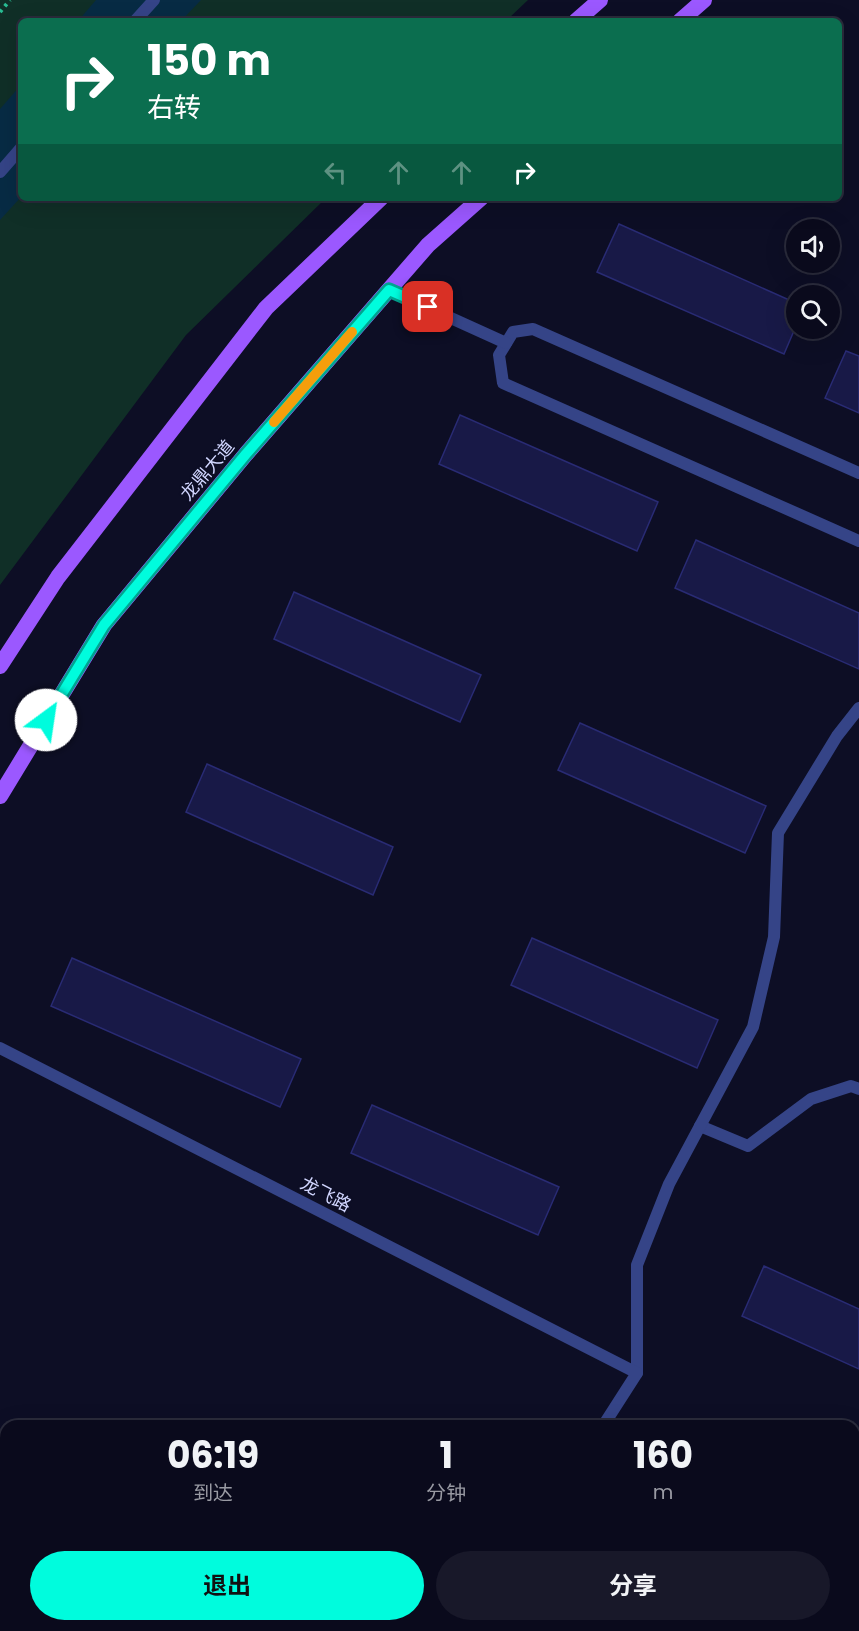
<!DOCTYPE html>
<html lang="zh">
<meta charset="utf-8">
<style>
:root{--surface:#0a0a1c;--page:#181829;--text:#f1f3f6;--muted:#999aa3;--line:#2a2b3b;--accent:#00fcdd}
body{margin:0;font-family:Poppins,"Noto Sans SC",sans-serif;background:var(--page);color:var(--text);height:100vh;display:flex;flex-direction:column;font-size:22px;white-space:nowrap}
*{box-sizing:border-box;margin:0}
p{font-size:20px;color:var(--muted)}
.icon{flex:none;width:33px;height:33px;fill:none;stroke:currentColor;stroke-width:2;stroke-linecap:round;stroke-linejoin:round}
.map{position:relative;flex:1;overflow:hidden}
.panel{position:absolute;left:0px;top:1420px;width:860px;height:212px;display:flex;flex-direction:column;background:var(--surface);border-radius:18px 18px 0 0;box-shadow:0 6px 24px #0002,0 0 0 2px var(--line)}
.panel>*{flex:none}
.guide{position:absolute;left:18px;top:18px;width:824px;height:183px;border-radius:9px;box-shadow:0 6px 24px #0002,0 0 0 2px var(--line);background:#0b6e4f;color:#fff;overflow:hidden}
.controls{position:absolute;left:786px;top:219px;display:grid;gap:12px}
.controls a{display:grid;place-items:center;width:54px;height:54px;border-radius:50%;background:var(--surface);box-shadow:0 6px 24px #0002,0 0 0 2px var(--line);font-size:30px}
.pin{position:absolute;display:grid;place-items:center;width:51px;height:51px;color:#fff;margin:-26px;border-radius:12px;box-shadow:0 3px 9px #0006}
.me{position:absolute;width:66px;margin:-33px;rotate:31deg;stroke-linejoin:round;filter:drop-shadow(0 0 4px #0008)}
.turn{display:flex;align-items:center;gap:21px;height:126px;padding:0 30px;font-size:27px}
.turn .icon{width:78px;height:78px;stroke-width:2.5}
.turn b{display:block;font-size:42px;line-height:51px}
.lanes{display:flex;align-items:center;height:57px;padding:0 30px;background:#0003;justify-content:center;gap:30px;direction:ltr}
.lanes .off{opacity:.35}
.eta{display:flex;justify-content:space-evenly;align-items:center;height:102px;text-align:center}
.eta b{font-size:36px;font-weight:700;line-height:42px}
.button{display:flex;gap:12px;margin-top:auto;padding:12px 30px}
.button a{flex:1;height:69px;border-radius:36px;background:var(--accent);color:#111;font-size:24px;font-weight:700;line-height:69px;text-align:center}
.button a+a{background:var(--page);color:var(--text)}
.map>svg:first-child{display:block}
.green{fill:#102f27}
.water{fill:#072b44}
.building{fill:#181947;stroke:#292b74;stroke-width:1.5}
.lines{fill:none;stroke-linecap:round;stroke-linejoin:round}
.path{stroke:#28bc92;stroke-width:4;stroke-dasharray:3 4.5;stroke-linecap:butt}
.service{stroke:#354487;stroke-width:12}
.minor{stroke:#354487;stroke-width:12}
.tertiary{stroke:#354487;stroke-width:12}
.primary{stroke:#9b58ff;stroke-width:16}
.route-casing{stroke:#00a490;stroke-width:15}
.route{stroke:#00fcdd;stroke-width:10}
.slow{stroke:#f59e0b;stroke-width:10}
.labels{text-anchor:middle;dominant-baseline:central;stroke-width:4.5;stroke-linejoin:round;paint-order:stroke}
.street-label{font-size:18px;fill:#d1d6ff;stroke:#0d0e25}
</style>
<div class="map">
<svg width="859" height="1631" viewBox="0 0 859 1631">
<rect width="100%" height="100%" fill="#0d0e25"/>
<!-- green -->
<path class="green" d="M0,0H528L506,21H21V198H326L186,335L0,585Z"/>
<!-- water -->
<g class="water">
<path d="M96,0H201L181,21H78Z"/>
<path d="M21,85V197L0,220V109Z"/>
</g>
<!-- building -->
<g class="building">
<path d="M619,224L796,303V326L784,354L597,272Z"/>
<path d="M846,351L859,356V413L825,398Z"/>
<path d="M460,415L658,502L637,551L439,464Z"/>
<path d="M696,540L859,613V669L675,588Z"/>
<path d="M294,592L481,675L460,722L274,639Z"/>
<path d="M580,723L766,806L745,853L558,770Z"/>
<path d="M207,764L393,847L373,895L186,812Z"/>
<path d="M532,938L718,1020L697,1068L511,985Z"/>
<path d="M72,958L301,1059L280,1107L51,1006Z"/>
<path d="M372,1105L559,1187L538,1235L351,1153Z"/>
<path d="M764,1266L859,1309V1369L742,1316Z"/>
</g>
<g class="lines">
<!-- path -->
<path class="path" d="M0,12L10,0"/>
<!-- service -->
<g class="service">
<path d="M135,21L154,0"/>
<path d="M0,172L21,148"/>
<path d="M859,473L533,329L513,332L499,355L503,383L859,541"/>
</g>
<!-- minor -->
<g class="minor">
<path d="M389,290L506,343"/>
<path d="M700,1126L748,1146L811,1099L851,1086L859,1089"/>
<path d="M637,1373V1265L669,1184L753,1027L774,937L778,833L837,736L859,708"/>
</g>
<!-- tertiary -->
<g class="tertiary">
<path d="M0,1048L637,1373L603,1426"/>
<path d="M478,1631L480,1626"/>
</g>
<!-- primary -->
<g class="primary">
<path d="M576,21L600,0"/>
<path d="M680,21L704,0"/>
<path d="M0,666L58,577L266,308L381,198"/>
<path d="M0,796L104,625L246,454L428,245L481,198"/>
</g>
</g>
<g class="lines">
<defs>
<path id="route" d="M46,720L104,625L246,454L389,290L428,307"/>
</defs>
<!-- route casing -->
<use href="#route" class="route-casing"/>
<!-- route -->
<use href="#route" class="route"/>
<!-- slow -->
<path class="slow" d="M274,422L352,332"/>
</g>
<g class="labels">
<!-- street labels -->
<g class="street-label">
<text transform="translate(207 470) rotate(-50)">龙鼎大道</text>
<text transform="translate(326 1194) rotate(27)">龙飞路</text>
</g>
</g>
</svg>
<div class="controls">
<a><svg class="icon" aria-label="sound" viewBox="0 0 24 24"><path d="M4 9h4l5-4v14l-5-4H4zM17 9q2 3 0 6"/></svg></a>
<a><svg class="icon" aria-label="search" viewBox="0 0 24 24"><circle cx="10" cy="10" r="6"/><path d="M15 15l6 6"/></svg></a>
</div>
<div class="pin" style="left:428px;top:307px;background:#d93025"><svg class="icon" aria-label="arrive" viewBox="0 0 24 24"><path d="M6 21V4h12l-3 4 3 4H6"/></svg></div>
<svg class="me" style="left:46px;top:720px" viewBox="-20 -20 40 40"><circle r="19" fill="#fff"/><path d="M0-13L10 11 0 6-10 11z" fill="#00fcdd"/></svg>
<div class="guide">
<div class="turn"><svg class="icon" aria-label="right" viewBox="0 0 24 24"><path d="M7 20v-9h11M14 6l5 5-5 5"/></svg><div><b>150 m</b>右转</div></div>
<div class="lanes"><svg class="icon off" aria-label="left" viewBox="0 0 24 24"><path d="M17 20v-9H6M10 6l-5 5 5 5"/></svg><svg class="icon off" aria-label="ahead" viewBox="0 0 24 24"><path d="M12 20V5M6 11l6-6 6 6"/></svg><svg class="icon off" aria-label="ahead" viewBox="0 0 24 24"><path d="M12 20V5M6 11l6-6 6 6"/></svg><svg class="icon" aria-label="right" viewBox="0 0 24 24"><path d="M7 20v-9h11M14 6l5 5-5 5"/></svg></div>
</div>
<section class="panel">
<div class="eta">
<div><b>06:19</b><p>到达</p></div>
<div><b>1</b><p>分钟</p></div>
<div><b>160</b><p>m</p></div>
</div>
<div class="button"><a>退出</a><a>分享</a></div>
</section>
</div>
